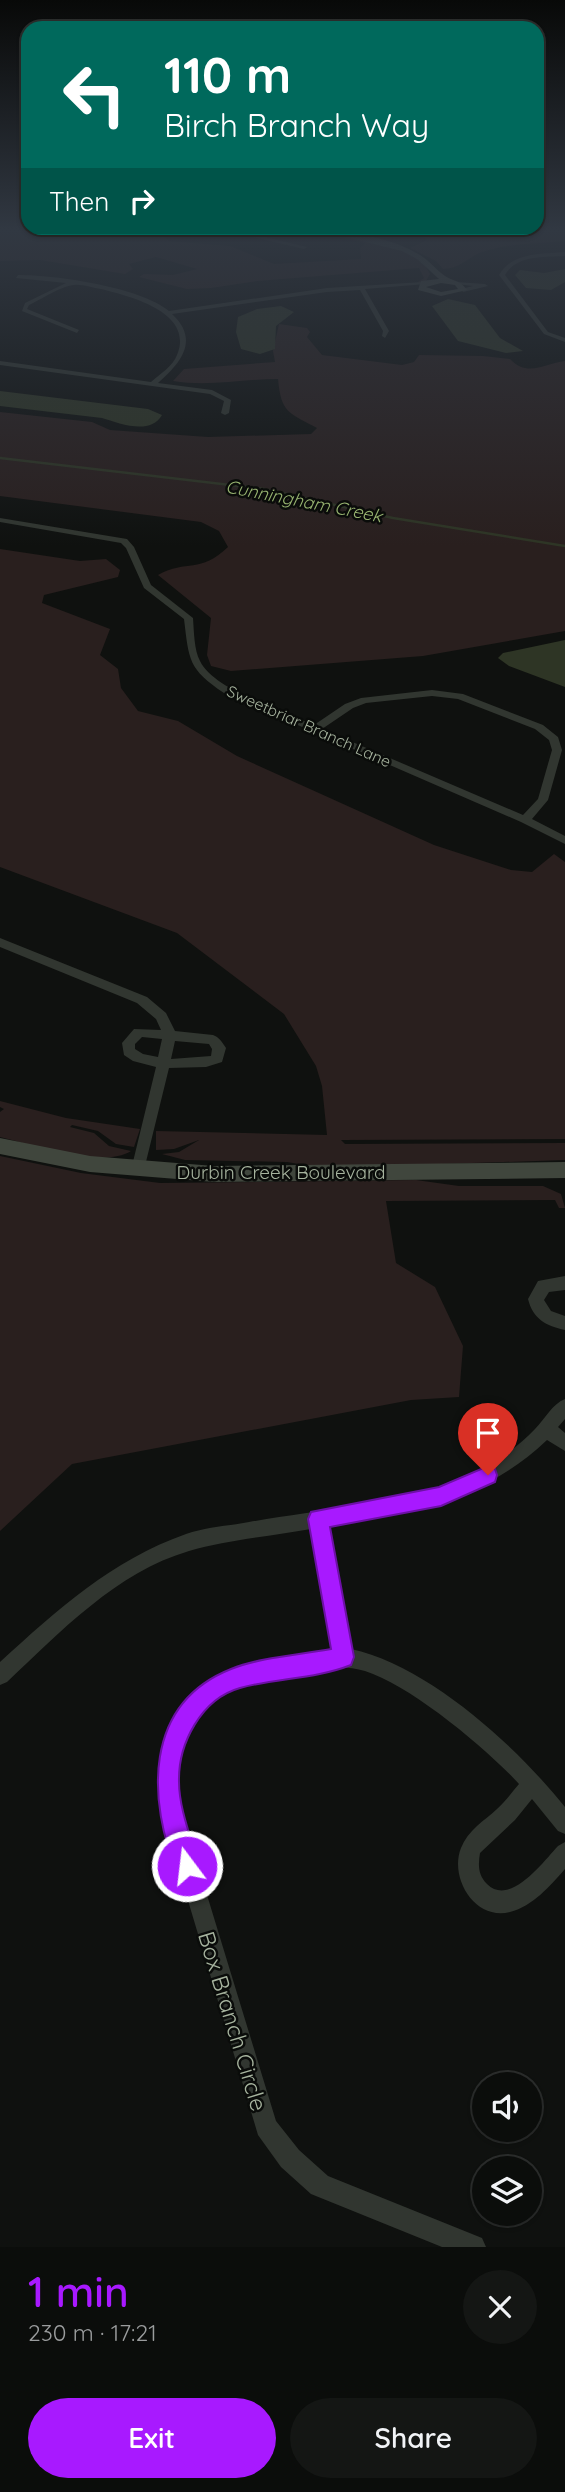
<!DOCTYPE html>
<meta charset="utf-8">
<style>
:root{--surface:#0b0d0b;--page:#141614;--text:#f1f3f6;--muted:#9a9c9d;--line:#2b2d2c;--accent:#a819ff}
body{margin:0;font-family:Quicksand,sans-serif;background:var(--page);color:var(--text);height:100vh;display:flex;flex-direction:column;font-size:26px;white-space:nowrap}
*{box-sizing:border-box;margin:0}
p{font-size:23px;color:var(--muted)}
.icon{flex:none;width:38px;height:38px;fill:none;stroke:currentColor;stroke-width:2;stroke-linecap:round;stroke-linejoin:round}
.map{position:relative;height:2247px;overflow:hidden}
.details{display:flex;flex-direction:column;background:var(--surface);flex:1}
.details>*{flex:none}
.guide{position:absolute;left:21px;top:21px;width:523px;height:214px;border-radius:21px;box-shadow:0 2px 5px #0004,0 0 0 2px var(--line);background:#00695c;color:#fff;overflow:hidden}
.tools{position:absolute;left:472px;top:2072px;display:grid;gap:14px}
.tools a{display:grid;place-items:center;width:70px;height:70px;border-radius:50%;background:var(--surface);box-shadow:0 2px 5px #0004,0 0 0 2px var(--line);font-size:35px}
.pin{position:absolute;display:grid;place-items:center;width:60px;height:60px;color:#fff;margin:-72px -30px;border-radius:50% 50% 50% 0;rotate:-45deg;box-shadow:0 0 7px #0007}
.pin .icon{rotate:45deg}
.me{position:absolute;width:77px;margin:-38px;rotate:345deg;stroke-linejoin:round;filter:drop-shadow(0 0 5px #0008)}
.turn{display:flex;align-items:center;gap:24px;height:147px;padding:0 28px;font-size:32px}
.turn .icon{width:91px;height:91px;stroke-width:2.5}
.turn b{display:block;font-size:49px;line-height:60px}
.then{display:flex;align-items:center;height:66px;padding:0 28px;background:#0003;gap:14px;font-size:26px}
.round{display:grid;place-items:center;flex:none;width:74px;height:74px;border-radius:37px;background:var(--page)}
.head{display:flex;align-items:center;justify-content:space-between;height:119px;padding:0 28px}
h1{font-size:42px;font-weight:600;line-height:52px;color:var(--accent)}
.primary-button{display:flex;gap:14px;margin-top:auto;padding:14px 28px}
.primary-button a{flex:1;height:80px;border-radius:42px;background:var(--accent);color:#fff;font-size:28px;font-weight:600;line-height:80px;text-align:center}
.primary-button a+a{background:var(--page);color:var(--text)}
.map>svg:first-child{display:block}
.green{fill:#291f1e}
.water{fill:#2e3525}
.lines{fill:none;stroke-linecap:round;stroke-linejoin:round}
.stream{stroke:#2e3525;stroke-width:2.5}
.street{fill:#313630;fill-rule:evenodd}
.secondary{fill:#40463d;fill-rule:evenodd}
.route{fill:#a819ff;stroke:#6d10a6;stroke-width:2}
.labels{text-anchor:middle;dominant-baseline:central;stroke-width:5;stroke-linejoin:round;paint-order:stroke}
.far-street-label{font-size:16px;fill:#a6b39e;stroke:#0a0c0a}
.far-water-label{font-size:18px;font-style:italic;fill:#97b370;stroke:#0a0c0a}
.street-label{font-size:19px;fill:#a6b39e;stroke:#0a0c0a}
.near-street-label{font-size:23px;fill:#a6b39e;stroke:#0a0c0a}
</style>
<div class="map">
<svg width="565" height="2247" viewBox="0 0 565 2247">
<rect width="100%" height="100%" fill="#0f110f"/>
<!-- green -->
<g class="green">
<path d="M0,231L104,235L158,231L169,241L230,246L274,264L361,259L360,248L365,243L307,231H319C352,238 414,240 430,274L426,281L415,284L424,278L419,268L258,281L211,288L187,289L139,277L144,274L173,275L197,269L156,257L129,264L133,269L125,274L40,260L0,261Z"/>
<path d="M419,231H565V241C538,244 509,243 482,252C468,257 460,269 443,269L436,261L410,248L427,240Z"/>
<path d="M279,324L307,328L310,332L307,337L322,355L402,365L414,362L419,355L483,356L510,359C528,378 545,363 565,361V631L423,656L231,671L211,666L207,655L211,618L158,575C187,559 200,574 228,547L219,531L201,522L0,496V412L92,422L110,430L208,437L311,434L317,428C289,413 281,413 278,379C243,379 208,387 173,381L184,369L275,362L273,351Z"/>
<path d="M0,549L80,561L106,559L120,570L118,577L44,595L42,603L110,629L100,655L118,669L121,688L138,711L178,721L237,756L434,845L511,870L532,872L554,854L565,862V1139L341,1140L345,1144L565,1143V1160L322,1168L287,1162L185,1160L162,1154L179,1152L199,1140L174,1149L156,1150V1131L327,1135L322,1086L316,1066L284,1014L177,933L0,867Z"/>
<path d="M0,1101L66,1118L140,1129L134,1147L116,1144L98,1131L72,1125L70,1127L94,1133L109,1146L131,1151C102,1169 33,1145 0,1137V1112L4,1109L0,1107Z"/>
<path d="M0,1156L81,1173L160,1183L416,1180L459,1186H543L561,1194L565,1208H559L555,1200L386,1201L396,1263L435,1287L463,1346L459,1397L411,1400L72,1464L0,1531Z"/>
</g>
<!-- water -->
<g class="water">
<path d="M565,269V282L551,290L526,288L515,275L520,270L544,273Z"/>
<path d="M448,299L475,305L500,338L523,351L506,353L458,341L432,306Z"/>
<path d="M281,306L294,312L276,326L275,349L260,354L241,349L236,332L238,317L257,309Z"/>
<path d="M0,391L148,409L162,415C150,436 119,423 102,418L0,406Z"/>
<path d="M565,640V687L509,666L498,658L503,653Z"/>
</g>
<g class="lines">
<!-- stream -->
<path class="stream" d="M0,458L264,489L393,518L565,546"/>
<!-- street -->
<g class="street">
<path d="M228,231H239L307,247L304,249Z"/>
<path d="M565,252V256C545,257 516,255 505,275L548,332L565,338V342L544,334L499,275C512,252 542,254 565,252Z"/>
<path d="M18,275C56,275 140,287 169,311L327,288L423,282L426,284L365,289L389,331L385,338L382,336L383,331L360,290L327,292L172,314C200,340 181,363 158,383L212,390L231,400L229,413L225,415L221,413L224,401L210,394L0,365V361L151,382C160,374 173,366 177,355C195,312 129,296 101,289C93,288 82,284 74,285C63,285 40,300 29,305L27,309L79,330L77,333L22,311L25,303L66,283L16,278Z"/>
<path d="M456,282L485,284L488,286L463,292L461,289L473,286L456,284Z"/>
<path d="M0,518L127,539L134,547L151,585L193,618C194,631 194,650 200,661C214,690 285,712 314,725L345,704L361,698L432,690L463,694L543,725L558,737L562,750L548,800L532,819L565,836V844L521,822L224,693C188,669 189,660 184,619L144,588L126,548L121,543L0,522ZM432,696L458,699L535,729L549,740L552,750L538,799L523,815L322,729L353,708L366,703Z"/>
<path d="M0,938L147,997L166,1013L175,1031L213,1035C219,1037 222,1042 226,1048L222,1062L206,1067L169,1068L143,1174H133L131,1170L156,1067L133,1061L124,1055L122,1043L134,1029L161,1030L156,1019L137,1003L0,947ZM142,1037L162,1039L158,1057L143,1054L135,1049V1044ZM175,1041L209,1044L212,1049L211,1056L171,1059Z"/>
<path d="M565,1276V1290L549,1292L544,1300L551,1311L565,1316V1330C546,1326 533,1319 528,1299L538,1281Z"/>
<path d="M565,1399V1419L558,1427L565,1433V1451L547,1440C484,1500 412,1512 328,1526L351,1649C429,1666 516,1746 565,1807V1834L558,1831L532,1799L515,1820L480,1853C478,1865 478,1875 487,1884C510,1907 543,1862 558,1846L565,1842V1869C550,1886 533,1906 510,1912C475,1921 449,1878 461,1848C468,1830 484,1821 497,1809C506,1801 512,1792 519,1784C486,1748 410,1685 365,1671C339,1663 311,1670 286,1676C270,1680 254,1682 239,1687C190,1702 177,1755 178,1800L276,2121L299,2150L328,2176L482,2238L486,2247H442L311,2194L281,2167L258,2135L158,1800C156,1745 177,1691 232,1670C243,1665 257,1664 268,1661C289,1656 310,1651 332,1649L311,1529C272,1536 227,1540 189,1551C117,1572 60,1632 7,1682L0,1685V1662C57,1610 112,1560 186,1534C206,1527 228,1526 249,1522C317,1510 391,1505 456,1481C485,1470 514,1451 535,1429C545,1419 552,1404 565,1399Z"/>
</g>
<!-- secondary -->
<g class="secondary">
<path d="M321,231C353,231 392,238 420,255C430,261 436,270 445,276C455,282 460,280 467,290L441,296L418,290L421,281L439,279L417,259L402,251ZM441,283L455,285L458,289L441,292L426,287Z"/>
<path d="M0,1138L90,1156L214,1166L565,1162V1178L214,1182L90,1172L0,1154Z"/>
</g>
</g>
<!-- sky -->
<linearGradient id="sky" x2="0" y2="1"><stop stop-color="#080908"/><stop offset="0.42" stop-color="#313842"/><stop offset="1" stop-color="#313842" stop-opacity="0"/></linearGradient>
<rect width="565" height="546" fill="url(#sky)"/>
<!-- route -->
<path class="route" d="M488,1466L495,1469L497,1475L495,1482L441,1506L330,1527L354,1657L351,1665C316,1679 275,1678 240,1688C201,1699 178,1744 179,1782C179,1809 192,1840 199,1866L195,1875L187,1878L178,1875C147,1800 143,1704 231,1669C261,1657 299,1655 331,1649L308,1519L311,1512L439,1487Z"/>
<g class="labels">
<!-- far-street labels -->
<g class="far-street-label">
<text transform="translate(309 726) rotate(24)">Sweetbriar Branch Lane</text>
</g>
<!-- far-water labels -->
<g class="far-water-label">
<text transform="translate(304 501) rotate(11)">Cunningham Creek</text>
</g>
<!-- street labels -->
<g class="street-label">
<text x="281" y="1172">Durbin Creek Boulevard</text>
</g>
<!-- near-street labels -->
<g class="near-street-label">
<text transform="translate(233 2021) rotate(73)">Box Branch Circle</text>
</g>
</g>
</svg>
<div class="tools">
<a><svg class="icon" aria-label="sound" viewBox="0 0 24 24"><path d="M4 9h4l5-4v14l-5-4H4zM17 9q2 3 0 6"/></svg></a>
<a><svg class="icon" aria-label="layers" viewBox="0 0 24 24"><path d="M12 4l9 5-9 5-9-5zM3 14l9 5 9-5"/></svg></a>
</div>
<div class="pin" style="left:488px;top:1475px;background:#d93025"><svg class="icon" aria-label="arrive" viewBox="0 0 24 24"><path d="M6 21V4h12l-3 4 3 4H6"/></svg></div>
<svg class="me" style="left:187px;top:1866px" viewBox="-20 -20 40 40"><circle r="17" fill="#a819ff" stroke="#fff" stroke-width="3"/><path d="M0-11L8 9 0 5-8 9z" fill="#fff"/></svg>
<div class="guide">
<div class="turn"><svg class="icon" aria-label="left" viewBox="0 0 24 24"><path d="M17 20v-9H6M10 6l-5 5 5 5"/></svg><div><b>110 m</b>Birch Branch Way</div></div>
<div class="then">Then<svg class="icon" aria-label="right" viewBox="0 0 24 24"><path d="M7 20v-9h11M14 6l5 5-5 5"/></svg></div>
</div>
</div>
<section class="details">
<div class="head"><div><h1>1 min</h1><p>230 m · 17:21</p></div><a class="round"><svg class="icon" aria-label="close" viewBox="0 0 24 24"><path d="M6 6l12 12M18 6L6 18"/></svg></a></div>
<div class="primary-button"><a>Exit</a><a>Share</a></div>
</section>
